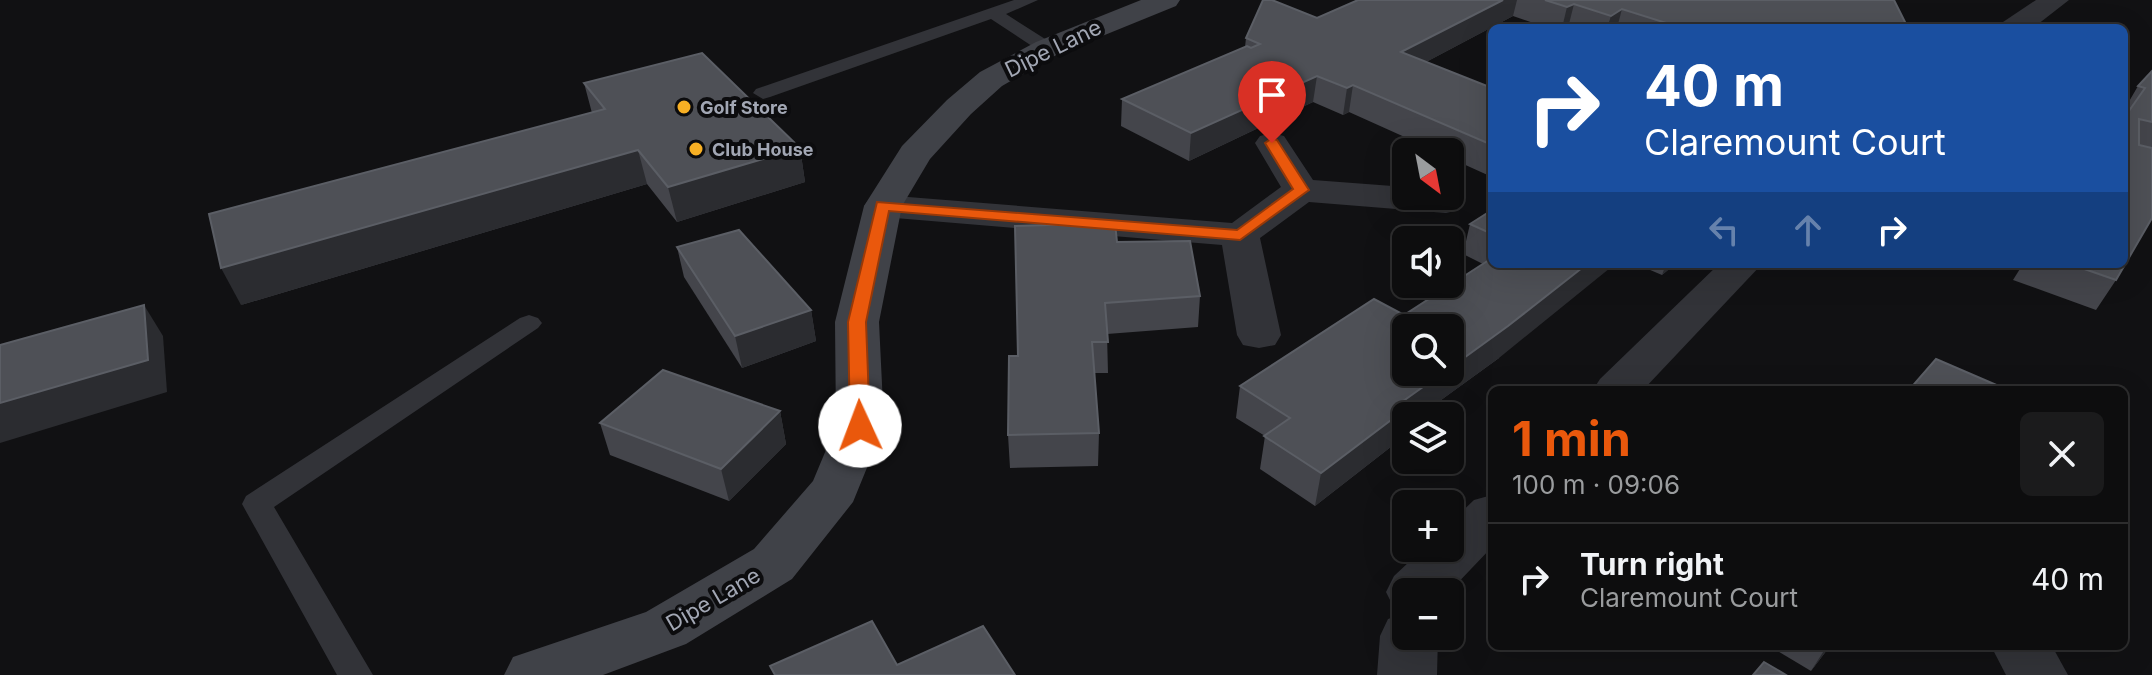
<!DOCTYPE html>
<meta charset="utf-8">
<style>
:root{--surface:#0d0d0e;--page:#1b1b1c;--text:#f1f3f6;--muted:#9a9c9e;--line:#2d2d2e;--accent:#ea580c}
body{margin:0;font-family:Inter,sans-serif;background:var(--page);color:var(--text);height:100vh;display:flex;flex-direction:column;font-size:30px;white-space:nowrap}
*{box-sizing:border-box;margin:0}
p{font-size:26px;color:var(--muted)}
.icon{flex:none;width:44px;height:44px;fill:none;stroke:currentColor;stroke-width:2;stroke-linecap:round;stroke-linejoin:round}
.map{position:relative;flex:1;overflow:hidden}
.details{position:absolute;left:1488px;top:386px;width:640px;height:264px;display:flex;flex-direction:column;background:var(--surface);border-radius:12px;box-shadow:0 8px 32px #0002,0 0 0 2px var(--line)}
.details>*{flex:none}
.guide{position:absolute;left:1488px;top:24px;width:640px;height:244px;border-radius:12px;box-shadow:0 8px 32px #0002,0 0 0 2px var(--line);background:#1a4fa0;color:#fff;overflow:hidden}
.needle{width:52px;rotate:148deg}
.buttons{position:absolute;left:1392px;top:138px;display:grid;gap:16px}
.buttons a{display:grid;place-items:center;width:72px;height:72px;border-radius:12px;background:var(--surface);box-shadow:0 8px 32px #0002,0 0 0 2px var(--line);font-size:40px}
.pin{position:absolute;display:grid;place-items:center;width:68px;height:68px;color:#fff;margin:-82px -34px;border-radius:50% 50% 50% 0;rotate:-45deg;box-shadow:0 0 8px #0007}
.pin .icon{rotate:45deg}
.me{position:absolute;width:88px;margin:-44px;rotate:358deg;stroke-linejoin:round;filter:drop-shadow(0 0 6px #0008)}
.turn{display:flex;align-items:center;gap:28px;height:168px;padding:0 24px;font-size:36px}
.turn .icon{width:104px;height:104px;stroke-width:2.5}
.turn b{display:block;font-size:56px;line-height:68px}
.lanes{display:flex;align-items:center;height:76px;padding:0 24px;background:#0003;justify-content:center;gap:40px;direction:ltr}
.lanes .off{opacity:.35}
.round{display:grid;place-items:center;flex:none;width:84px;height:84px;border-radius:12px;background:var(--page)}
.summary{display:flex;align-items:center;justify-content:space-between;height:136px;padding:0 24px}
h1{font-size:48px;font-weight:700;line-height:60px;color:var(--accent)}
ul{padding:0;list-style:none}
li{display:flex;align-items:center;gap:24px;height:112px;padding:0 24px;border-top:2px solid var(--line)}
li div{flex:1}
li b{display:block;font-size:30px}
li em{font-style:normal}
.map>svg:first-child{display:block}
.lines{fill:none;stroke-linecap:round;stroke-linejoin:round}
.lane{fill:#323338;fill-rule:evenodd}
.street{fill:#323338;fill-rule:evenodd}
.secondary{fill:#404248;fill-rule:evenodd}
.wall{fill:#44454b}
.shaded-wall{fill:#2b2c30}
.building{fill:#4e5056;stroke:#5b5e65;stroke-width:2}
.route{fill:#ea580c;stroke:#983908;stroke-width:2}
.poi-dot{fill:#f8b024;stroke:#0c0c0e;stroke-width:3}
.labels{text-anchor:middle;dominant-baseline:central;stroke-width:8;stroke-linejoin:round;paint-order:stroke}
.far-poi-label{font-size:18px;font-weight:bold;fill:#a2a7b4;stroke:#0c0c0e;text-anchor:start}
.street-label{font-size:22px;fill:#a2a7b4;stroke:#0c0c0e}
</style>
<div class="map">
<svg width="2152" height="675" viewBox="0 0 2152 675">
<rect width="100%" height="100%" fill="#111113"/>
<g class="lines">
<!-- lane -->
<g class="lane">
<path d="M1014,0H1038L1006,14L1053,44L1056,48L1053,52H1041L991,19L770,97L763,99L753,93L756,89Z"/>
<path d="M529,315L538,318L542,323L538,328L274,507L373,675H337L242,504L246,496L520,318Z"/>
</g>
<!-- street -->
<g class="street">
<path d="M2036,0H2069L2033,28H1998L2003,22Z"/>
<path d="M1272,133L1284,136L1313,180L1406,187V196H1450V192L1459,194L1465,202L1459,210L1446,213L1309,202L1260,238L1281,335L1275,345L1259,348L1243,345L1237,335L1222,245L883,217L870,214L864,206L870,198L883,195L1232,223L1281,187L1255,143L1260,136Z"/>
<path d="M1719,264H1762L1643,390H1593L1600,379Z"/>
<path d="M1492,495V547L1449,592H1406V611L1394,608L1386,592L1394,576L1424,548H1450V523L1474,500Z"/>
<path d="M1406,613V636H1438L1437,675H1377L1380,636L1388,619Z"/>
<path d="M1991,646H2052L2068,675H2006Z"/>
</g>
<!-- secondary -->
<path class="secondary" d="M1141,0H1180L1176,6L1058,54L1002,86L971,114L930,159L902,206L879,322L884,426L853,502L792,579L686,644L603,675H504L513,657L646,612L754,549L813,481L836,426L835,322L864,206L902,146L947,100L980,72L1036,42Z"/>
</g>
<!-- wall -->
<g class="wall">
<path d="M1358,0H1894L1908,28H1548L1513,16L1426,62L1492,88V177L1450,158V152H1438L1349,112L1343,115L1313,102L1189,161L1121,126L1122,99L1245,47L1246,38L1317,18Z"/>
<path d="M2152,71V218L2116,280L2096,310L2013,280L2023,264H2124L2126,114H2124V110L2138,86Z"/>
<path d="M584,83L800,148L805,182L677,222L647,184L241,305L592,113Z"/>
<path d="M1492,210V264L1499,358L1419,416H1406L1395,434L1392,446L1315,506L1260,469L1265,436L1236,418L1240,386L1404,315L1483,264L1463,254L1470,224Z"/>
<path d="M1117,242L1200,296L1198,327L1107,334L1108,373H1094L1099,433L1098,466L1010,468L1008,435L1018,356Z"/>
<path d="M677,247L811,310L816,341L742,368L684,277Z"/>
<path d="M1636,264H1675L1662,275Z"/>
<path d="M780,411L786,444L729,501L610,455L600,423Z"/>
<path d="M1769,646H1830L1811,671Z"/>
</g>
<!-- shaded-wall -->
<g class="shaded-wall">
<path d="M1503,0H1517L1513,16L1396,78L1401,52Z"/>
<path d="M1574,4L1568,28H1562L1567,7Z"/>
<path d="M1622,9L1617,28H1607L1611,16Z"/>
<path d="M1317,76L1313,102L1189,161L1191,133Z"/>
<path d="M1353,85L1349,112L1343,115L1347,88Z"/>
<path d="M800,148L805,182L677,222L668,187Z"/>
<path d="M638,150L647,184L241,305L221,268Z"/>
<path d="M1587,264H1615L1499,358L1419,416H1406V426L1395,434L1392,446L1315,506L1321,473L1392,409L1444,372H1450V368Z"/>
<path d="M1666,264H1675L1662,275Z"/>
<path d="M144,305L163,336L167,392L0,443V403Z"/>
<path d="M811,310L816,341L742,368L735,336Z"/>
<path d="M780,411L786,444L729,501L721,469Z"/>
<path d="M1827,646H1830L1811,671Z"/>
</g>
<!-- building -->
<g class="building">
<path d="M1263,0H1272L1317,18L1358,0H1503L1401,52L1492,88V145L1353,85L1347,88L1317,76L1191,133L1122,99L1247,46L1251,48L1260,44L1246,38Z"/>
<path d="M1545,0H1894L1908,28H1682L1622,9L1611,16L1574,4L1567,7Z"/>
<path d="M702,53L800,148L668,187L638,150L221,268L209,214L605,109L584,83Z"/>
<path d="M2152,71V122L2139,119V145L2152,148V218L2116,280L2070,264H2124V118L2145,88L2138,86Z"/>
<path d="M1492,210V234L1470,224Z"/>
<path d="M1115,223L1117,242L1190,241L1200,296L1105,303L1108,342H1092L1099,433L1008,435L1009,356H1018L1015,226Z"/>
<path d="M739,230L811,310L735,336L677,247Z"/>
<path d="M1492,258V264H1587L1508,326L1450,368V328H1406V372H1444L1392,409L1399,414L1321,473L1264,436L1290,418L1240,386L1374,299L1404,315Z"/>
<path d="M144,305L148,360L0,403V345Z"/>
<path d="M1936,359L2008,390H1909Z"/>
<path d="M663,370L780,411L721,469L600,423Z"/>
<path d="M872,621L897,665L983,626L1015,675H775L770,666Z"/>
<path d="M1764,662L1786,675H1753Z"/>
</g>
<!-- route -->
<path class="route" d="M1272,138L1277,140L1309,190L1240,240L889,211L866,322L870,426L867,431H853L850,426L848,322L877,202L1237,230L1293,189L1265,143Z"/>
<!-- markers -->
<g class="poi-dot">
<circle cx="684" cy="107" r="8"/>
<circle cx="696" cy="149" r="8"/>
</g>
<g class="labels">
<!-- far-poi labels -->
<g class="far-poi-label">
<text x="700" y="107">Golf Store</text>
<text x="712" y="149">Club House</text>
</g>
<!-- street labels -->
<g class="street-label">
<text transform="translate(1053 48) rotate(-26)">Dipe Lane</text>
<text transform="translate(713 599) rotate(-30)">Dipe Lane</text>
</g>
</g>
</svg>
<div class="buttons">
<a><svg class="needle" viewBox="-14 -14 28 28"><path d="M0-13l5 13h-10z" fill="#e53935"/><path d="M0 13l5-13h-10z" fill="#9a9c9e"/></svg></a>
<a><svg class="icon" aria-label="sound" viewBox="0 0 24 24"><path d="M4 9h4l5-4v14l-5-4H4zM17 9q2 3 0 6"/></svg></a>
<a><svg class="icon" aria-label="search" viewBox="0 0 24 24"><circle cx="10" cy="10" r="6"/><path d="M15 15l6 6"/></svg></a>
<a><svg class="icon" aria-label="layers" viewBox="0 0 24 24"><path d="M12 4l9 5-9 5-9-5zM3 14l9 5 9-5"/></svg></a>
<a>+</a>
<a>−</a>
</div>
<div class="pin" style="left:1272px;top:143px;background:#d93025"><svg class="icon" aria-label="arrive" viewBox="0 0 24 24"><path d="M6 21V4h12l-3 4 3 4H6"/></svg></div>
<svg class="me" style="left:860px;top:426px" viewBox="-20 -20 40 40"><circle r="19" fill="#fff"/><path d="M0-13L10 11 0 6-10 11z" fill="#ea580c"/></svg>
<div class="guide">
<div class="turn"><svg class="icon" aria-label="right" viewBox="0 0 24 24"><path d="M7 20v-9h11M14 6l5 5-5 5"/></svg><div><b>40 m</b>Claremount Court</div></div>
<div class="lanes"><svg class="icon off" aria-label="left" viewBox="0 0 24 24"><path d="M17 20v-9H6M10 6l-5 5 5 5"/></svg><svg class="icon off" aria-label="ahead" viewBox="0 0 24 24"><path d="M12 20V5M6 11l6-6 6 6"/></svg><svg class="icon" aria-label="right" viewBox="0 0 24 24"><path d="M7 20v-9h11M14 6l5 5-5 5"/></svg></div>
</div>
<section class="details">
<div class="summary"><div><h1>1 min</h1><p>100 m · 09:06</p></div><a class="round"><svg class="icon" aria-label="close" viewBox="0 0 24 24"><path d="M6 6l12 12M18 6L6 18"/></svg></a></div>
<ul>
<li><svg class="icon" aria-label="right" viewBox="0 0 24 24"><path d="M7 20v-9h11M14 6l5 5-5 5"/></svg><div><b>Turn right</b><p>Claremount Court</p></div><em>40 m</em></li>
</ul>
</section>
</div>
